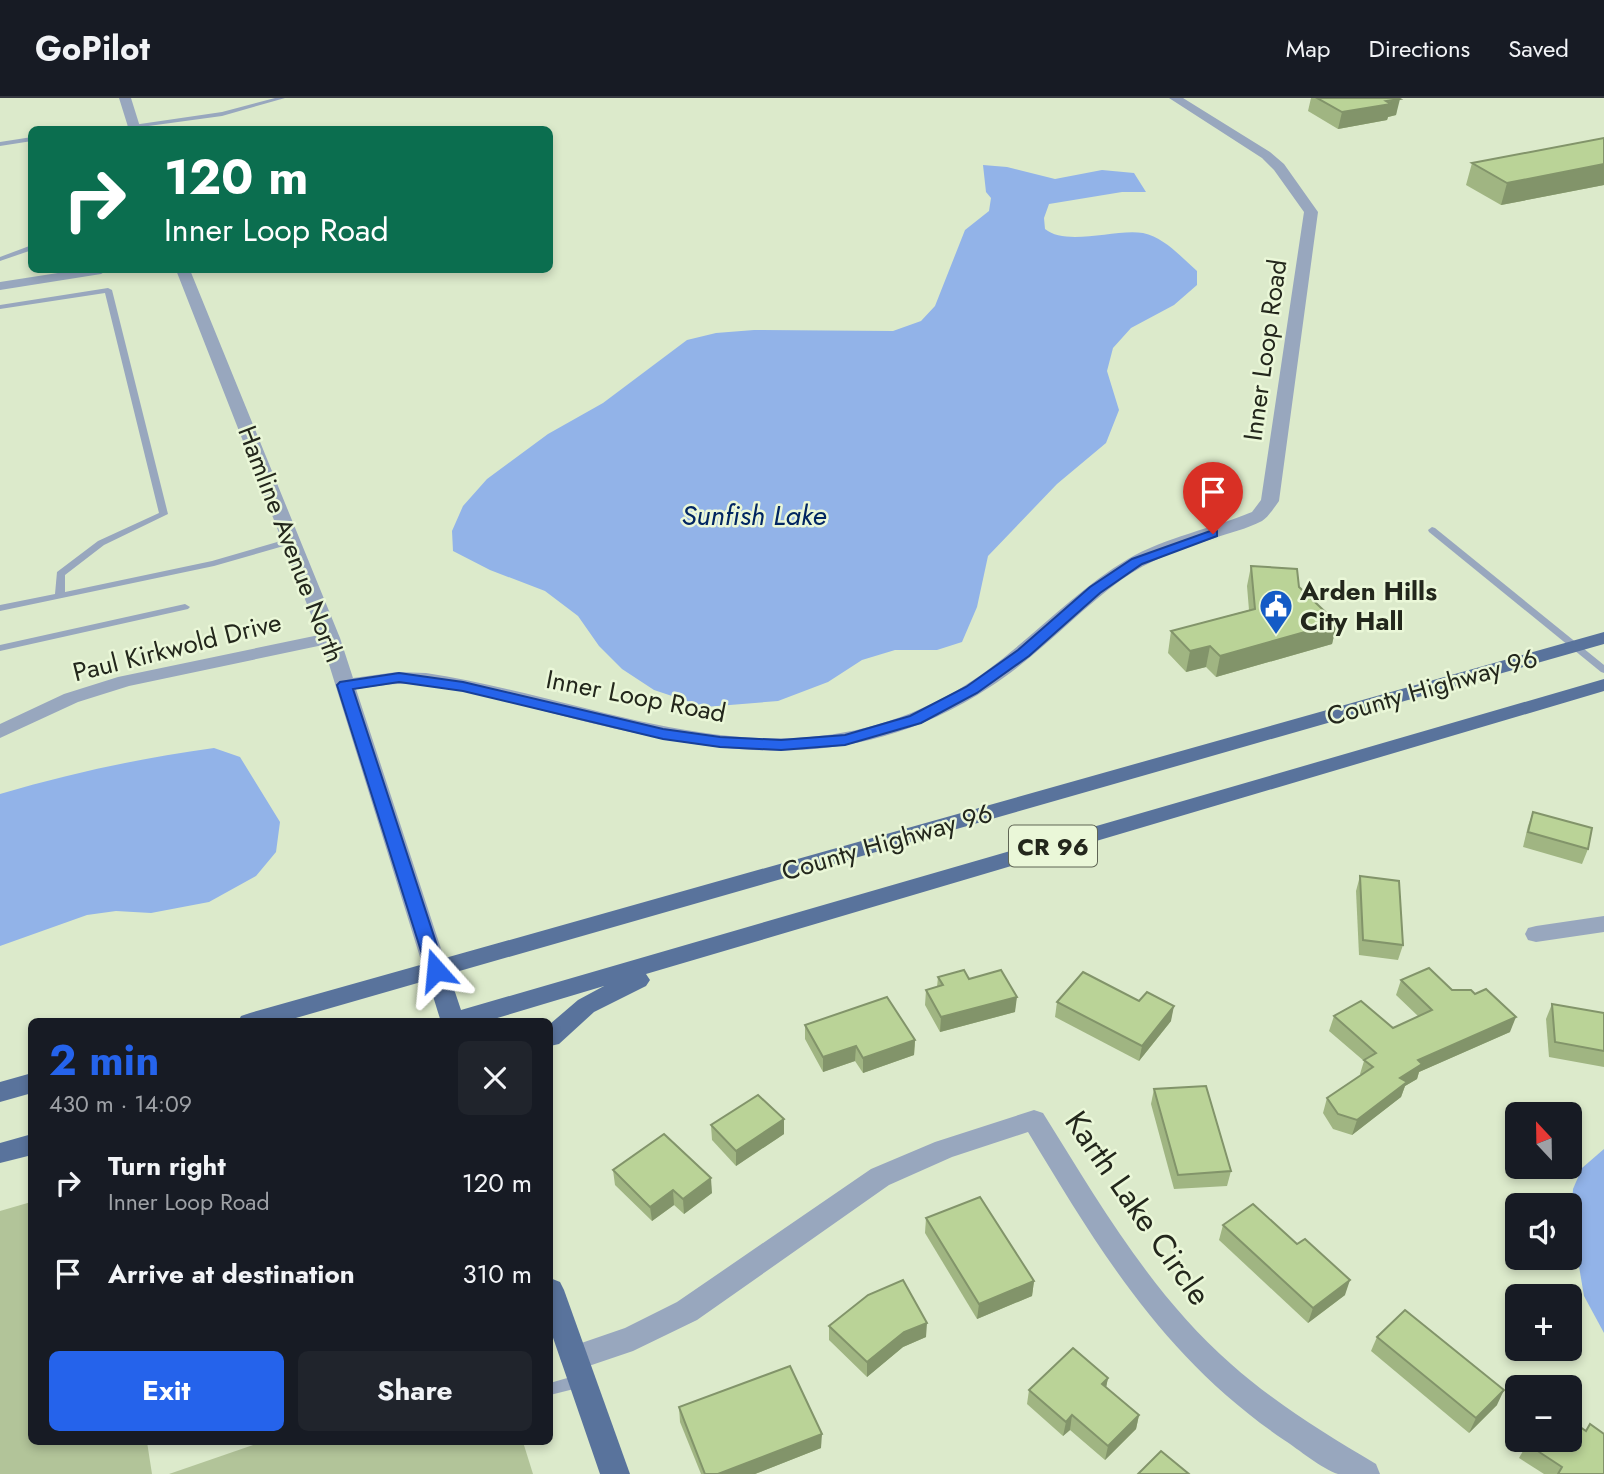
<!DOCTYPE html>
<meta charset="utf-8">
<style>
:root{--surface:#171b24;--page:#20242c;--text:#f1f3f6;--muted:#9ea1a6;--line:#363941;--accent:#2563eb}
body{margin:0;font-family:Jost,sans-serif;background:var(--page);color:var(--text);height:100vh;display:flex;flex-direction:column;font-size:26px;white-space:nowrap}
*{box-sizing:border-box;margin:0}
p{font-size:23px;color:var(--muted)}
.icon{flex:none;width:38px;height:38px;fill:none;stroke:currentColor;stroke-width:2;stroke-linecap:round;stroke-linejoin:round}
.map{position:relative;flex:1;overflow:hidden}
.details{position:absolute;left:28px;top:920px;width:525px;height:427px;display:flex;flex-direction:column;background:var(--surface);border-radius:10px;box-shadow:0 4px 10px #0003}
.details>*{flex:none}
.banner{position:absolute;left:28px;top:28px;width:525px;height:147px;border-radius:10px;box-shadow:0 4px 10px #0003;background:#0b6e4f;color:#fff;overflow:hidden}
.needle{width:46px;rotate:338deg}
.fabs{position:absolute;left:1505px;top:1004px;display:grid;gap:14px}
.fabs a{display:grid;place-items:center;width:77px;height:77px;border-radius:10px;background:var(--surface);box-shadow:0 4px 10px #0003;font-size:35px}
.pin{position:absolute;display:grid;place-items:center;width:60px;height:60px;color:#fff;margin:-72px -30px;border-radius:50% 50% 50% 0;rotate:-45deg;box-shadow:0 0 7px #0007}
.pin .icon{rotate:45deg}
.me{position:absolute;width:77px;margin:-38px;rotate:342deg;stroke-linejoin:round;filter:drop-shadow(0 0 5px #0008)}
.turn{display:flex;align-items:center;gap:24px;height:147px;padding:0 21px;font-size:32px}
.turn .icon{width:91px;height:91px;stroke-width:2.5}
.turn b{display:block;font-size:49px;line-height:60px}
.round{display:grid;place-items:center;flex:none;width:74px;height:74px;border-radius:10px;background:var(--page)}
.headline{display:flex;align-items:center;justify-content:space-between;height:119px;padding:0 21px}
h1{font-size:42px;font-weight:700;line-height:52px;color:var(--accent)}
.button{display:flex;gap:14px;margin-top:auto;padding:14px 21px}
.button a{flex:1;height:80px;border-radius:10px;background:var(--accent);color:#fff;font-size:28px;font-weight:700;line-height:80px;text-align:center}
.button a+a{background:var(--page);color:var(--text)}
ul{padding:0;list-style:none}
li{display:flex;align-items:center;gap:21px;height:91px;padding:0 21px}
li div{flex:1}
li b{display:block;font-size:26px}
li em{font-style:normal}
header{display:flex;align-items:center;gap:42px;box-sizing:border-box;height:98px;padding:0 35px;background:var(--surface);border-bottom:2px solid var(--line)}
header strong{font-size:33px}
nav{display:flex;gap:38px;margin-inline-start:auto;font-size:24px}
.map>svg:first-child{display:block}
.green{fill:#b2c499}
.water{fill:#92b3e8}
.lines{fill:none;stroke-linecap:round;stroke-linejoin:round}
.lane{fill:#98a7be;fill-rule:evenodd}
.street{fill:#98a7be;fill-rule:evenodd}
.primary{fill:#59739c;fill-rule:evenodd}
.wall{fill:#a0b582}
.shaded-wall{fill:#82946a}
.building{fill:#bad397;stroke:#82946a;stroke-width:2}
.route{fill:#2563eb;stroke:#184099;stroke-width:2}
.labels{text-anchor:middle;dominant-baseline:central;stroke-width:5;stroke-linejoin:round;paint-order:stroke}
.shield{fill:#eaf7d8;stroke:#5f6554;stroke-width:2}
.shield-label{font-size:24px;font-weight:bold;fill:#23271c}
.street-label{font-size:26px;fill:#23271c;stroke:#eaf7d8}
.poi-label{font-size:26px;font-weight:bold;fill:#23271c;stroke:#eaf7d8;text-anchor:start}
.water-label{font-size:28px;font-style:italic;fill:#002561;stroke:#eaf7d8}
.near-street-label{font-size:32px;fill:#23271c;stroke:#eaf7d8}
</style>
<header>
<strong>GoPilot</strong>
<nav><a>Map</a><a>Directions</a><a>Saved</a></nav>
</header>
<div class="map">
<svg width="1604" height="1376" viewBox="0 0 1604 1376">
<rect width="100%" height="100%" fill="#dceacb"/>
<!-- green -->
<g class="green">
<path d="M31,1104L32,1344H147L152,1376H0V1113Z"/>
<path d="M262,1344H523L533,1376H169Z"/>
</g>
<!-- water -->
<g class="water">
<path d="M983,67L1007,69L1055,81L1102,72L1134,75L1146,94H1122L1049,106L1044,120L1045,131C1067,149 1117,130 1143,135C1165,140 1180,158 1197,173V187L1174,207L1131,230L1113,250L1107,273L1119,312L1106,345L1057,386L988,458L977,509L962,544L937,552H895L862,562L828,584L778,603L705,609L654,592L622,571L599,548L578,518L545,493L490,472L453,453L452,433L463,408L487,381L548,336L603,305L687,242L716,235L754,232L893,233L921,223L935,208L965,132L989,113L991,100L986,94Z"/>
<path d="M214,650L240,659L280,724L276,754L256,778L209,804L151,815L116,813L87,817L0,848V696C71,675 141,660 214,650Z"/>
<path d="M1604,1051V1235L1584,1198L1571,1121L1573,1091L1582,1070Z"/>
</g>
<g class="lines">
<!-- lane -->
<g class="lane">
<path d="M275,0H285L222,18L119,32H99L222,14Z"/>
<path d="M32,39V43L0,48V44Z"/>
<path d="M32,147V152L0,163V159Z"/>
<path d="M108,190L112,192L168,416L104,447L65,477V494L212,463L291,440L295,443L294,445L214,468L0,513V507L55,496L57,474L98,443L159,415L105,195L0,211V207Z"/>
<path d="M1432,429L1435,430L1604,567V575L1601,574L1429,434L1428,432Z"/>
<path d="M185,506L190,509L188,511L0,553V547Z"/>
<path d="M581,1276L586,1278L588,1283L586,1288L550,1297V1285Z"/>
</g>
<!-- street -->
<g class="street">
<path d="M119,0H131L141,32H129Z"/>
<path d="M1169,0H1183L1270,54L1284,66L1318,114L1279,403C1274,410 1268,419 1262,423C1247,431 1228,435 1212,441C1180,451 1149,462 1121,482C1076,515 1038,558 990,589C855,677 728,659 579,622C524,609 465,588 409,586C391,585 374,589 356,591L448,872L444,878L436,881L428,878L424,872L323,547L129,588L78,604L0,640V626L64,596L118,579L319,537L176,172H190L340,540L353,580L397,574L426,575C608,603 777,696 956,593C1019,556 1066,498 1128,461C1166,439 1211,431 1252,414L1261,402L1304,114L1274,72L1262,60Z"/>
<path d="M77,172H108L101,176L0,192V184Z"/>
<path d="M1604,818V834L1536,844L1528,842L1525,836L1528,830L1536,828Z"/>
<path d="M1034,1012L1043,1015C1098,1103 1152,1197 1231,1266C1275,1305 1325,1336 1376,1366L1380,1376C1368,1376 1350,1376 1338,1376C1322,1371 1298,1351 1284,1342C1164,1260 1101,1155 1028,1034L952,1059L889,1087L697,1222L633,1253L574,1273L564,1269L560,1260L564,1251L625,1230L677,1204L871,1071L935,1044Z"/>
</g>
<!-- primary -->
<g class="primary">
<path d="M1604,534V546L449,876L461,912L1604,581V593L646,876L650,882L646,888L594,914L559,946L550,948V926L578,902L604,888L484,924H441L428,882L282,924H238L241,918L250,915Z"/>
<path d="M32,975V995L0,1004V984Z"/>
<path d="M32,1036V1057L0,1065V1045Z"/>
<path d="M550,1180L560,1184L564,1192L630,1376H600L550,1231Z"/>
</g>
</g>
<!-- wall -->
<g class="wall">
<path d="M1311,0H1398L1396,17L1388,19L1387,22L1338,31L1308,13Z"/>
<path d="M1604,40V87L1501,107L1466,87L1472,65Z"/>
<path d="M1251,468L1299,489L1337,525L1332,546L1216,579L1206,569L1186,574L1168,555L1171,533L1249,512L1247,488Z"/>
<path d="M1533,714L1588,751L1582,766L1523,749L1528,728Z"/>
<path d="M1360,778L1403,847L1398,862L1359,857L1356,793Z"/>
<path d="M938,879L1015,914L940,934L925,907L926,892L937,889Z"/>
<path d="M1401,882L1452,892L1510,934L1419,974L1417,981L1405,988L1401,999L1352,1037L1333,1031L1323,1015L1327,1000L1361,977L1360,976L1364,963L1329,933L1334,918L1393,930L1418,918L1396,897Z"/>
<path d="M1057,904L1171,923L1139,963L1055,919Z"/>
<path d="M1552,906L1604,915V969L1549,959L1546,921Z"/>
<path d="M805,927L915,942L914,957L863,975L855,963L823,974L805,941Z"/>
<path d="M1154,991L1231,1073L1227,1088L1174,1091L1151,1006Z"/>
<path d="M711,1027L784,1036L736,1068L712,1042Z"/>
<path d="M613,1072L712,1095L684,1116L674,1107L652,1123L615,1087Z"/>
<path d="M926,1120L1034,1183L1032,1198L977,1221L925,1135Z"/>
<path d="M1223,1127L1345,1197L1308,1225L1219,1142Z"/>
<path d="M829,1228L926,1239L903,1249L867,1279L829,1242Z"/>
<path d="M1377,1239L1497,1307L1469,1335L1371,1253Z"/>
<path d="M1108,1280L1106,1290L1139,1317L1136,1331L1105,1362L1070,1332L1063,1338L1027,1306L1029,1292Z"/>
<path d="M679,1309L821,1350L755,1376H701L680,1324Z"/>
<path d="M1586,1333L1604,1376H1544L1519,1360L1527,1346Z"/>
</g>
<!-- shaded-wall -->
<g class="shaded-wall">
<path d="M1400,1L1396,17L1388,19L1387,22L1338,31L1342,14Z"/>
<path d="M1604,66V87L1501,107L1507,85Z"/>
<path d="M1337,525L1332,546L1216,579L1220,558Z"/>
<path d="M1210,548L1206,569L1186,574L1190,553Z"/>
<path d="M1017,899L1015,914L940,934L941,919Z"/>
<path d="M1174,908L1171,923L1139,963L1142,948Z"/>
<path d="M1516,919L1510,934L1419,974L1417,981L1405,988L1401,999L1352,1037L1357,1022L1418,962Z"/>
<path d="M915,942L914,957L863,975V960Z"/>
<path d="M856,948L855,963L823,974V959Z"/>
<path d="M784,1021V1036L736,1068V1053Z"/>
<path d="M711,1080L712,1095L684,1116L683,1101Z"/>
<path d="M673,1092L674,1107L652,1123L650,1109Z"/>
<path d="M1350,1182L1345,1197L1308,1225L1313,1210Z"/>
<path d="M1034,1183L1032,1198L977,1221L979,1206Z"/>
<path d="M927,1225L926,1239L903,1249L867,1279V1264L904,1234Z"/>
<path d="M1108,1280L1105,1294L1102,1286Z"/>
<path d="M1504,1292L1497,1307L1469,1335L1476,1320Z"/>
<path d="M1072,1317L1070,1332L1063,1338L1066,1324Z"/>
<path d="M1139,1317L1136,1331L1105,1362L1108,1348Z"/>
<path d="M822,1336L821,1350L755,1376H718Z"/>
</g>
<!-- building -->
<g class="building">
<path d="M1317,0H1398L1400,1L1386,3L1391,6L1342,14Z"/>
<path d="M1604,40V66L1507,85L1472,65Z"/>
<path d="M1251,468L1297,471L1299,489L1337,525L1220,558L1210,548L1190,553L1171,533L1255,511Z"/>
<path d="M1533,714L1592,730L1588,751L1528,734Z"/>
<path d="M1360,778L1399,783L1403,847L1363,842Z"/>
<path d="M1429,870L1452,892H1471L1475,896L1486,891L1516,919L1418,962L1422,966L1400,980L1407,984L1357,1022L1338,1016L1327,1000L1373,969L1364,962L1376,955L1334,918L1361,903L1393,930L1432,912L1401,882Z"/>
<path d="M964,872L969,881L1001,872L1017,899L941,919L926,892L943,887L938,879Z"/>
<path d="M1083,874L1139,903L1147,894L1174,908L1142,948L1057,904Z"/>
<path d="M887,899L915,942L863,960L856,948L823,959L805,927Z"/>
<path d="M1552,906L1604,915V953L1555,944Z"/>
<path d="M1206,988L1231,1073L1178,1077L1154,991Z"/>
<path d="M758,997L784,1021L736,1053L711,1027Z"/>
<path d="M664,1036L711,1080L683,1101L673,1092L650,1109L613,1072Z"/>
<path d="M980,1099L1034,1183L979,1206L926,1120Z"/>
<path d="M1253,1106L1297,1146L1305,1141L1350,1182L1313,1210L1223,1127Z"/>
<path d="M903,1182L927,1225L904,1234L867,1264L829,1228L868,1197Z"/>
<path d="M1405,1212L1504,1292L1476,1320L1377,1239Z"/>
<path d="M1073,1250L1108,1280L1102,1286L1139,1317L1108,1348L1072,1317L1066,1324L1029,1292Z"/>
<path d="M790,1268L822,1336L718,1376H705L679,1309Z"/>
<path d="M1570,1322L1586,1333L1590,1326L1604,1336V1376H1558L1562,1369L1527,1346L1529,1342H1570Z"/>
<path d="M1161,1353L1189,1376H1138Z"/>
</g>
<!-- route -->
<path class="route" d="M1213,432L1217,433V438L1142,466L1100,495L1029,558L977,595L921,625L845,647L781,652L720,649L663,641L463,593L399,584L353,591L445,872L442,877H429L427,872L337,587L340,584L399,575L463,584L663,631L720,639L781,642L845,637L910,618L966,589L1018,552L1090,489L1132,461Z"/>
<!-- icons -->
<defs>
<symbol id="civic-pin" viewBox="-11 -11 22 30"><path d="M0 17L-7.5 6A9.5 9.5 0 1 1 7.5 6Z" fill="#145bc6" stroke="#eaf7d8"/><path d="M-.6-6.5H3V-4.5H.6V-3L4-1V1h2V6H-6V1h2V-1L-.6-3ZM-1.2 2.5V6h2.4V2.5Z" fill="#fff"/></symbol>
</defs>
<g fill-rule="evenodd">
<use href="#civic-pin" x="1257" y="489" width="38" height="52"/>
</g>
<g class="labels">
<!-- shield labels -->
<rect class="shield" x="1009" y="727.5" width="88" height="41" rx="5"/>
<g class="shield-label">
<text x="1053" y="748">CR 96</text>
</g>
<!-- street labels -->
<g class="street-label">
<text transform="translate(1265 252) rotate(-82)">Inner Loop Road</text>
<text transform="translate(291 446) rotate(69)">Hamline Avenue North</text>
<text transform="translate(177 549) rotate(-14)">Paul Kirkwold Drive</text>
<text transform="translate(1432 589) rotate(-16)">County Highway 96</text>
<text transform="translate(636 598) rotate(11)">Inner Loop Road</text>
<text transform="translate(887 744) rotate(-16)">County Highway 96</text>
</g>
<!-- poi labels -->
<g class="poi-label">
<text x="1300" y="493">Arden Hills<tspan x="1300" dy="30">City Hall</tspan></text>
</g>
<!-- water labels -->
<g class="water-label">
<text x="754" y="417">Sunfish Lake</text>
</g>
<!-- near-street labels -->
<g class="near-street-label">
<text transform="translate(1138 1110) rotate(55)">Karth Lake Circle</text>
</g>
</g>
</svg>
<div class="fabs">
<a><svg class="needle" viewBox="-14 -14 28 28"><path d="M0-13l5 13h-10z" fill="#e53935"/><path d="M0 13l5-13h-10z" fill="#9ea1a6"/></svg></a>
<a><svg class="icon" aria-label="sound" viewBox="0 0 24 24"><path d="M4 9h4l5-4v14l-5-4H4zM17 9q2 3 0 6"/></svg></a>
<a>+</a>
<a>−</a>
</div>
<div class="pin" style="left:1213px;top:436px;background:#d93025"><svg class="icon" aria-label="arrive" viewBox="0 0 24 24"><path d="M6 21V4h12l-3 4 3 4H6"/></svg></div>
<svg class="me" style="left:436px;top:872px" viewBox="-20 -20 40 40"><path d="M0-17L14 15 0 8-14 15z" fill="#2563eb" stroke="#fff" stroke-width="4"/></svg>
<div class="banner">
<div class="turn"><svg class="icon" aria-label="right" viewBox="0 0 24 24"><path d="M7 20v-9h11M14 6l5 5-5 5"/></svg><div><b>120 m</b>Inner Loop Road</div></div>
</div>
<section class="details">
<div class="headline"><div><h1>2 min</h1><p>430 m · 14:09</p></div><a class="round"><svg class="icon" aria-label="close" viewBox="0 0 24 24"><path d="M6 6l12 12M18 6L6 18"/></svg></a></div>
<ul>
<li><svg class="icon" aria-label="right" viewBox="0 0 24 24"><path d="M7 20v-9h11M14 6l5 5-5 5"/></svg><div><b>Turn right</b><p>Inner Loop Road</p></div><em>120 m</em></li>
<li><svg class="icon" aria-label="arrive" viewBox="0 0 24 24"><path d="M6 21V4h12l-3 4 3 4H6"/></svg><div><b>Arrive at destination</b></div><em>310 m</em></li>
</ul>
<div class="button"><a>Exit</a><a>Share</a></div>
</section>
</div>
